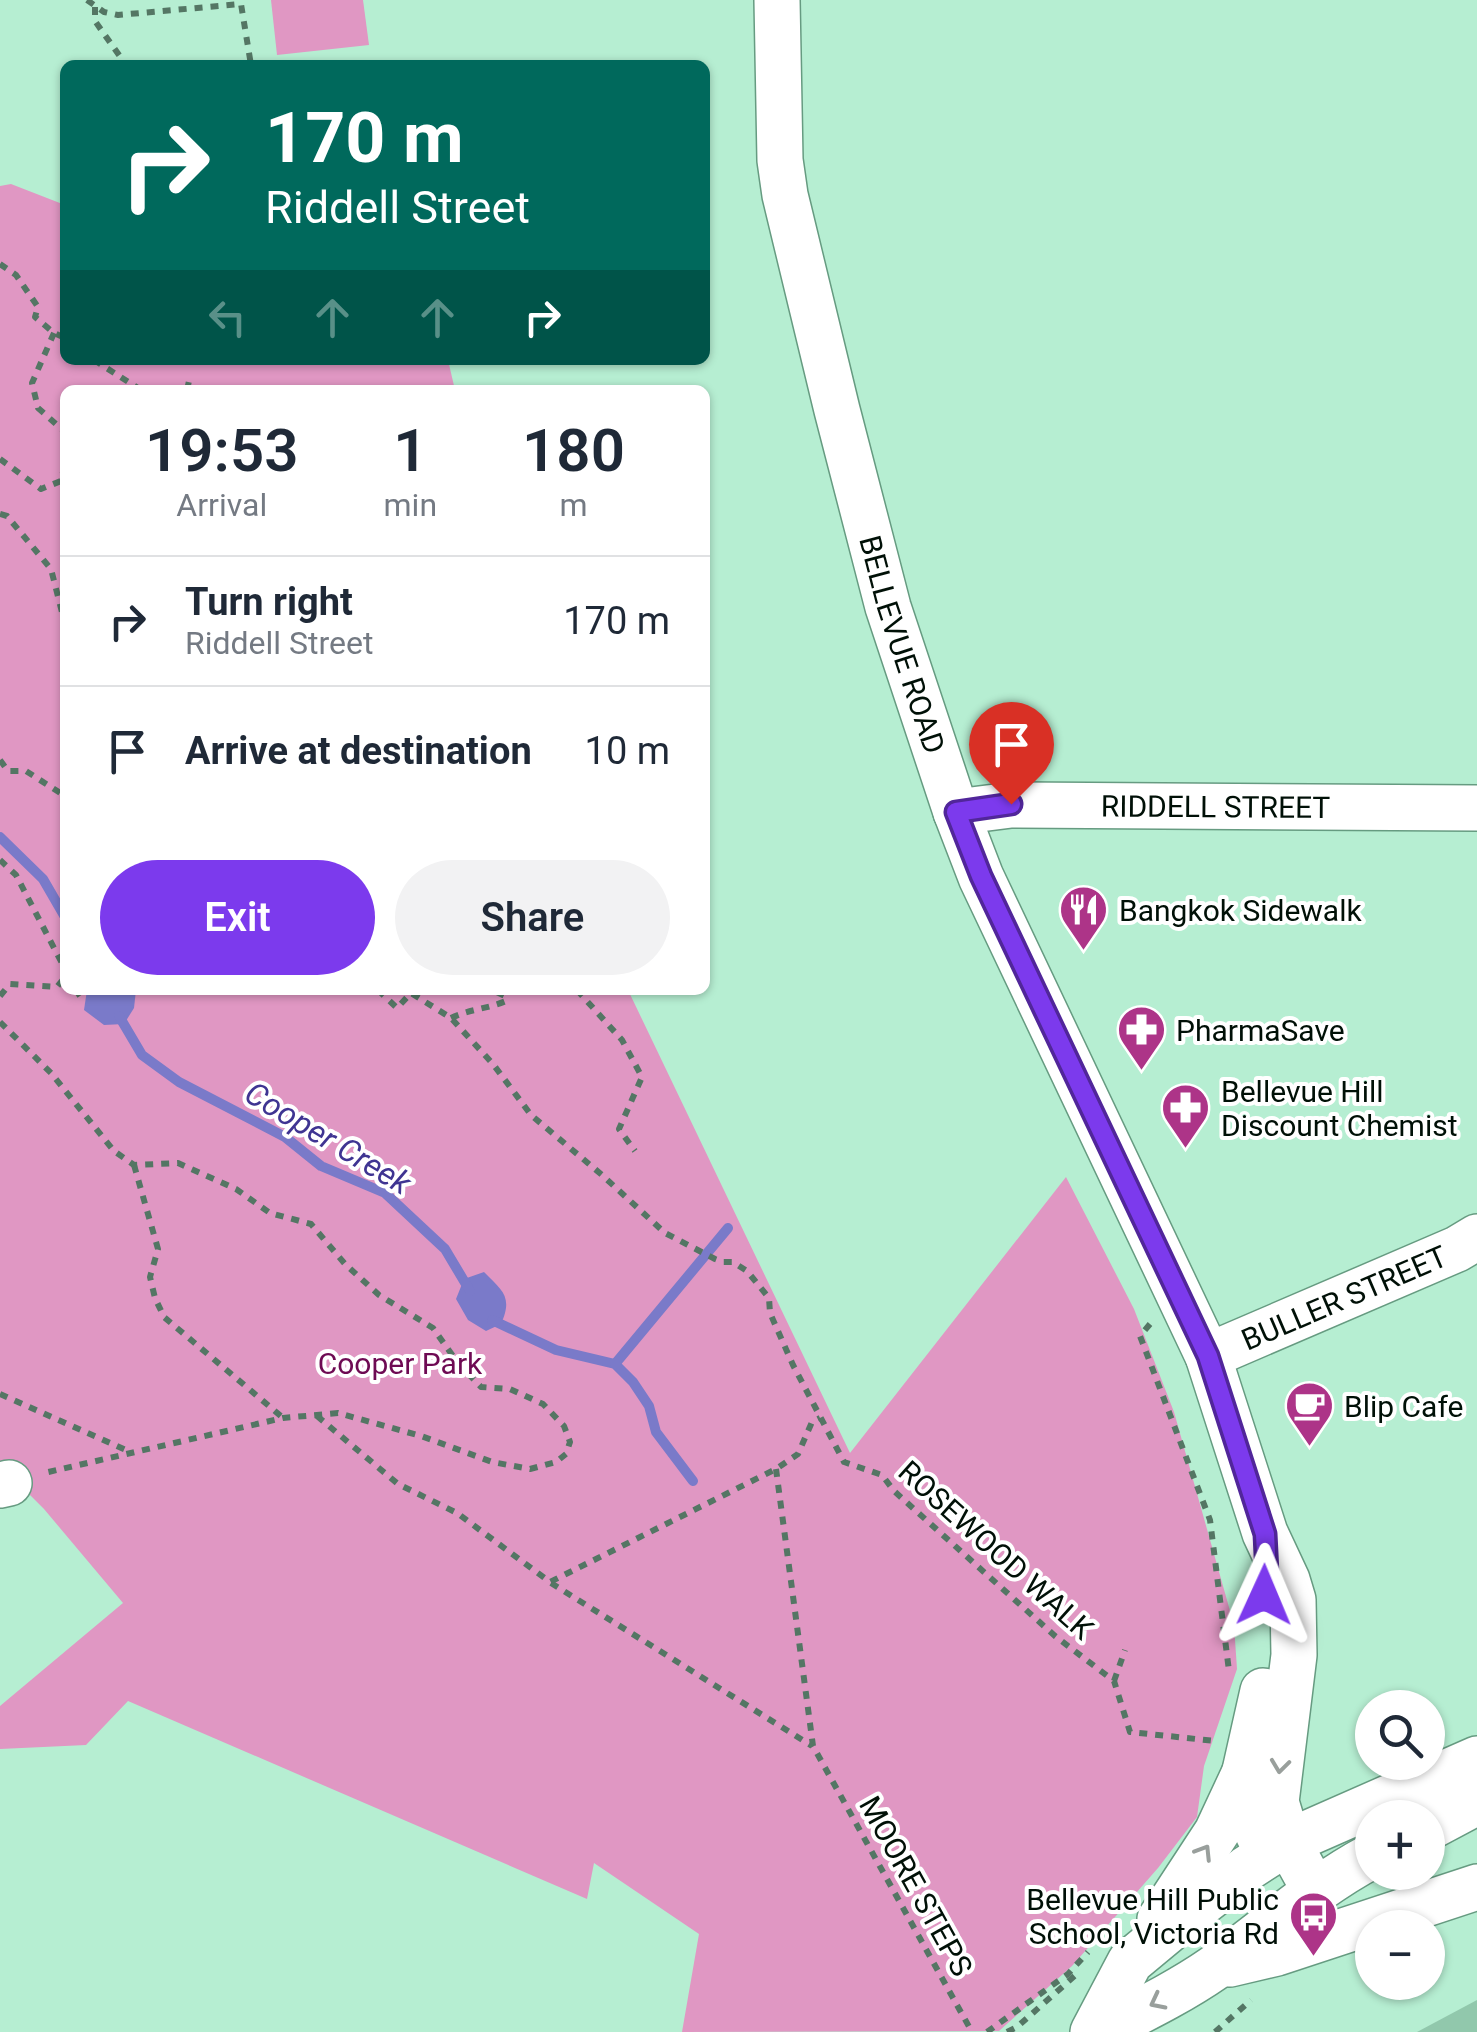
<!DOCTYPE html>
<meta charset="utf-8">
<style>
:root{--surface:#fff;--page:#f2f2f3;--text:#1f2937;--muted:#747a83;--line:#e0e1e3;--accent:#7c3aed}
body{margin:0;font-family:Roboto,sans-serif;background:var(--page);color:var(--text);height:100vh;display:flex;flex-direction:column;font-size:38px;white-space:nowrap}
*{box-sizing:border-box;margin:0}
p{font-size:32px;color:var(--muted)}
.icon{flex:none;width:55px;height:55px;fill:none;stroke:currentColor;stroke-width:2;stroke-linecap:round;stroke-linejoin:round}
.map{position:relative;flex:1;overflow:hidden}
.drawer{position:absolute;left:60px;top:385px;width:650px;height:610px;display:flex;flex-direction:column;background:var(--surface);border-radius:15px;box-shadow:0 2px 8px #0004}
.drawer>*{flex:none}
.top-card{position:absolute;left:60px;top:60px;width:650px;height:305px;border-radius:15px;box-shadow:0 2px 8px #0004;background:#00695c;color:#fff;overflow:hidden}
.buttons{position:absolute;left:1355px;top:1690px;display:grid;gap:20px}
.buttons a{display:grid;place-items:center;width:90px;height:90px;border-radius:50%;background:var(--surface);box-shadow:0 2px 8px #0004;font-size:50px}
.pin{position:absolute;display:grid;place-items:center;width:85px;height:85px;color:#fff;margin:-102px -42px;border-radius:50% 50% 50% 0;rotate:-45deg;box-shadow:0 0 10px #0007}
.pin .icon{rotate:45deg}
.me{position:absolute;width:110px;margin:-55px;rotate:1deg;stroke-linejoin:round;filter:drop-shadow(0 0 8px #0008)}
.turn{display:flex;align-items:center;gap:35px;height:210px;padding:0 40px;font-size:45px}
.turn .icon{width:130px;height:130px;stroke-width:2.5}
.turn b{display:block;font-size:70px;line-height:85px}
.lanes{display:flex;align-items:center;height:95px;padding:0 40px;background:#0003;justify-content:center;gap:50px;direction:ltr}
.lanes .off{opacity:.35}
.eta{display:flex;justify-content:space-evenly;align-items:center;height:170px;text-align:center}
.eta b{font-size:60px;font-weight:600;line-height:70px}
.cta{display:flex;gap:20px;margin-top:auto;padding:20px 40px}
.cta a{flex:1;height:115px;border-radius:60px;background:var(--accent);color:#fff;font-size:40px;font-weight:600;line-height:115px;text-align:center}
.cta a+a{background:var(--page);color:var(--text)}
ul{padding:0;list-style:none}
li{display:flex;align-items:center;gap:30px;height:130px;padding:0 40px;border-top:2px solid var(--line)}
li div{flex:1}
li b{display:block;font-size:38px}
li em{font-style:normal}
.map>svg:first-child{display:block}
.green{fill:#e097c3}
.water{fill:#7a7ac9}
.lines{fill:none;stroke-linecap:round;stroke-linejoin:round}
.stream{stroke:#7a7ac9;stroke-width:10}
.building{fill:#91c8ac}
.minor-casing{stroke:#669b81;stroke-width:48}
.path{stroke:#547664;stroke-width:6;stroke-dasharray:8 8;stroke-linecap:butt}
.minor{stroke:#fff;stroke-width:45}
.oneway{stroke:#999f9c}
.route-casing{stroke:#51269a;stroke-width:25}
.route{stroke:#7c3aed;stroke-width:18}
.labels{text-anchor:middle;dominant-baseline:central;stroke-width:8;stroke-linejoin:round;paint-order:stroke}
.street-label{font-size:30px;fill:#001007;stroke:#fff}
.poi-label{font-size:30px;fill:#001007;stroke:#fff;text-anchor:start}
.park-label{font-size:30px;fill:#6e0a53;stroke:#fff}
.water-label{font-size:32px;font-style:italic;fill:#3f3492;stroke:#fff}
</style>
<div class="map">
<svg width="1477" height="2032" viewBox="0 0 1477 2032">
<rect width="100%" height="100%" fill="#b6eed2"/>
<!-- green -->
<g class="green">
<path d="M271,0H363L369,45L277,55Z"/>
<path d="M11,184L65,205V360H448L455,390H65V990H628L850,1453L1066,1177L1134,1309L1174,1412L1234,1625L1237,1669L1204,1766L1197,1817L1158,1868L1072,1966L999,2031L682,2032L699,1934L594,1863L587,1899L128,1701L86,1745L0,1749V1706L123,1603L44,1509L0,1465V186Z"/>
</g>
<!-- water -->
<g class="water">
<path d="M87,990H136L134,1008L124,1024L104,1025L84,1010Z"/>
<path d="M484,1272C503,1291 513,1297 501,1324L486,1331L468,1320L456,1299L464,1279Z"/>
</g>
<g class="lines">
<!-- stream -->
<g class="stream">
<path d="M0,837L43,879L65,917"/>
<path d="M119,1016L142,1055L179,1082L285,1137L321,1166L385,1193L445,1249L470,1291"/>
<path d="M492,1320L556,1350L615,1364L633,1382L649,1406L656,1432L693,1481"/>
<path d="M615,1364L728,1228"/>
</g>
</g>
<!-- building -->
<path class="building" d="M1477,2000V2032H1417Z"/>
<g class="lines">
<defs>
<g id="minor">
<path id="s1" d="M777,0L780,160L785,195L837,410L888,607L956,812L981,877L1208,1356L1265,1533L1287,1580L1293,1600L1294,1655L1276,1802L1288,1842L1315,1891"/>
<path id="s2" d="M956,812L1011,805L1477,808"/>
<path id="s3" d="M1208,1356L1457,1249L1477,1237"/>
<path d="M0,1485L9,1483"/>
<path d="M1428,1828L1477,1802"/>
<path d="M1262,1842L1249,1815L1245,1771L1263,1691"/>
<path d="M1160,1919L1217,1832L1245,1772"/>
<path d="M1230,1964L1277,1953L1477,1887"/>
<path d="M1093,2032L1130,1962L1189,1913L1246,1869L1288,1842L1477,1759"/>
<path d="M1099,2032C1138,2012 1178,1993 1214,1968C1267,1930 1315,1886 1372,1856"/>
</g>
</defs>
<!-- minor casing -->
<use href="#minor" class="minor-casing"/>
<!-- path -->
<g class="path">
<path d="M87,0L104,12L118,15L241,4L251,65"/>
<path d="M95,7V21L126,65"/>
<path d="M0,264L16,275L38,307L35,317L54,333L65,338"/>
<path d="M54,333L32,383L38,408L65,432"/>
<path d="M94,360L141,390"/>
<path d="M187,390L189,381"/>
<path d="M0,459L41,489L61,481L65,463"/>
<path d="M0,514L7,516L51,569L65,624"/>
<path d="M0,760L8,771H26L65,796"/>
<path d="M0,860L16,875L65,969"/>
<path d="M76,990L80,996"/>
<path d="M378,990L397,1008L411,993L451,1018L493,1064L531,1115L602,1175L665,1233L715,1259L723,1262H733L747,1271L769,1298L770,1313L793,1365L844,1462L882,1475L894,1491L1055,1636L1114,1681L1130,1732L1215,1741"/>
<path d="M577,990L622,1040L642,1077L619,1129L635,1151"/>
<path d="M0,996L10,984L57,987L65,977"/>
<path d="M451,1018C470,1009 487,1009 506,1001L505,996L492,990"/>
<path d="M0,1022L51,1073L114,1151L134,1165L178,1163L236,1189L270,1213L311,1224L345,1264L379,1295L433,1328L458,1363L481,1387L510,1389L543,1404L564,1426L570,1442L566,1454L556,1462L530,1469L492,1462L421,1436L338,1413L283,1418L44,1473"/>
<path d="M134,1165L158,1249L150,1277L155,1298L164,1317L282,1417"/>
<path d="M1150,1324L1140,1336L1210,1520L1229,1671"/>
<path d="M0,1394L128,1451"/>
<path d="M317,1416L398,1484L457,1513L550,1582L776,1469L798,1454L812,1422L820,1418"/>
<path d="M776,1469L813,1746L972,2032"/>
<path d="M551,1583L812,1746"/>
<path d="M1114,1681L1125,1650"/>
<path d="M987,2032L1068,1974L1088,1952"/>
<path d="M1007,2032L1017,2027L1079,1972"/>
<path d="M1215,2032L1251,2000"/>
</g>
<!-- minor -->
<use href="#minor" class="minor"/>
</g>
<!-- one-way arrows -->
<defs><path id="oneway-chevron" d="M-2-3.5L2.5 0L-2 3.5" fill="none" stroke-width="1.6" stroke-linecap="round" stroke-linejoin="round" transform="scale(2.5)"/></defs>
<g class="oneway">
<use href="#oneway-chevron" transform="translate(1280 1766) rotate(97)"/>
<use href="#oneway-chevron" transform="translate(1204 1852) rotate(-58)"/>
<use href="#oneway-chevron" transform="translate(1157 2002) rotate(153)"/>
</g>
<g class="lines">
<defs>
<path id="route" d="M1011,804L956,812L981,876L1208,1356L1265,1534L1267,1574L1264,1595"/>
</defs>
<!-- route casing -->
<use href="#route" class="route-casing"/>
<!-- route -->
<use href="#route" class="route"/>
</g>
<!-- icons -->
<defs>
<symbol id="restaurant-pin" viewBox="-11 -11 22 30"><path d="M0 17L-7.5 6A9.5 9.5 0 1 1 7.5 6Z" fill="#ad3488" stroke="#fff"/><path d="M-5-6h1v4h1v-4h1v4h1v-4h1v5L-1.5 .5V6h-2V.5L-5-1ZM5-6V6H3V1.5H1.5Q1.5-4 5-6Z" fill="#fff"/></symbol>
<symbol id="pharmacy-pin" viewBox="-11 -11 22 30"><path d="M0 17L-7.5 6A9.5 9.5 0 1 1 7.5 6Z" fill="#ad3488" stroke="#fff"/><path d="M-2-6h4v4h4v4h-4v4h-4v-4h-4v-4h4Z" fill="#fff"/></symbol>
<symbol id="cafe-pin" viewBox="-11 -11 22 30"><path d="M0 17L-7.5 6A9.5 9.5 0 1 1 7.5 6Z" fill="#ad3488" stroke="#fff"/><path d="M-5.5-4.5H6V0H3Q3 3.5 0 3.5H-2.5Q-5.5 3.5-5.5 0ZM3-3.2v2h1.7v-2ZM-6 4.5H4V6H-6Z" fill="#fff"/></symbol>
<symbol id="bus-pin" viewBox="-11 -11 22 30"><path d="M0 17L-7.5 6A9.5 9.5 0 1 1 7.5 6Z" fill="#ad3488" stroke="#fff"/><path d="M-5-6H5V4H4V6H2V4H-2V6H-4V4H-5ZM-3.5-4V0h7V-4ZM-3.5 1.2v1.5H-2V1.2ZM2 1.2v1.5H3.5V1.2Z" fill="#fff"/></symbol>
</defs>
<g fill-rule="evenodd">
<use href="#restaurant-pin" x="1056" y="882" width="55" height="75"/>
<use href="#pharmacy-pin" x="1114" y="1002" width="55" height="75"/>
<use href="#pharmacy-pin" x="1158" y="1080" width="55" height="75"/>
<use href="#cafe-pin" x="1282" y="1378" width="55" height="75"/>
<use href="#bus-pin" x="1286" y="1888" width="55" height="75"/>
</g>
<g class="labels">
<!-- street labels -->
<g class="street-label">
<text stroke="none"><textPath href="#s1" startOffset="660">BELLEVUE ROAD</textPath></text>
<text stroke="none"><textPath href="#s2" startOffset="260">RIDDELL STREET</textPath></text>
<text stroke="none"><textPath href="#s3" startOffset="148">BULLER STREET</textPath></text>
<text transform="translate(996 1550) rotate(42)">ROSEWOOD WALK</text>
<text transform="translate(916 1886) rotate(61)">MOORE STEPS</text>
</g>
<!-- poi labels -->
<g class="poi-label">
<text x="1119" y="910">Bangkok Sidewalk</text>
<text x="1176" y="1030">PharmaSave</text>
<text x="1221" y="1091">Bellevue Hill<tspan x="1221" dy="34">Discount Chemist</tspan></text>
<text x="1344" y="1406">Blip Cafe</text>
<text x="1279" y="1899" text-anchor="end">Bellevue Hill Public<tspan x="1279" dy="34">School, Victoria Rd</tspan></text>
</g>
<!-- park labels -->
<g class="park-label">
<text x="400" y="1363">Cooper Park</text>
</g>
<!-- water labels -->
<g class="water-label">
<text transform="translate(328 1138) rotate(31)">Cooper Creek</text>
</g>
</g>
</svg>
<div class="buttons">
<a><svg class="icon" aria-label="search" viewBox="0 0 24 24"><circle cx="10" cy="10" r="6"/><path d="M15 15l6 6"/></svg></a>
<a>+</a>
<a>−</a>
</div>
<div class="pin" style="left:1011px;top:804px;background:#d93025"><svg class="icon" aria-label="arrive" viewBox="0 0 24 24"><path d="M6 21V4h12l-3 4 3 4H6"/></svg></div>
<svg class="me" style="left:1264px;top:1595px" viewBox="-20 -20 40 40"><path d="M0-17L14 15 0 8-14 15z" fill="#7c3aed" stroke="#fff" stroke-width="4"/></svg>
<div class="top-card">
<div class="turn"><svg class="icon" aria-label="right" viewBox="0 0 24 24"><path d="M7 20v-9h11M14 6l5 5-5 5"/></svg><div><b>170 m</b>Riddell Street</div></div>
<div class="lanes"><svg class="icon off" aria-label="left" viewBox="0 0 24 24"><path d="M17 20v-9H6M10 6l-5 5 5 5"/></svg><svg class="icon off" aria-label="ahead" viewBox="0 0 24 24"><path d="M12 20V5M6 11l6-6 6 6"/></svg><svg class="icon off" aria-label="ahead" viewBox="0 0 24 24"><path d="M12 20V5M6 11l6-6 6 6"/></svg><svg class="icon" aria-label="right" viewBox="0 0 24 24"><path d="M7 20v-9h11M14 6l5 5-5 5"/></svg></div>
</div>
<section class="drawer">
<div class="eta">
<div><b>19:53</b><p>Arrival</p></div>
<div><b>1</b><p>min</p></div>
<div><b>180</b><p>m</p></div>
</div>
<ul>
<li><svg class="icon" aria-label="right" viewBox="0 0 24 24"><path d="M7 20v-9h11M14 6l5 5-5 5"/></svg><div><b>Turn right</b><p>Riddell Street</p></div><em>170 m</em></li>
<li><svg class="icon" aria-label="arrive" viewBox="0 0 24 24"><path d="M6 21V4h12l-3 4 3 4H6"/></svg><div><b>Arrive at destination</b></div><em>10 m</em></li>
</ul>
<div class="cta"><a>Exit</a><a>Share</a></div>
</section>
</div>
